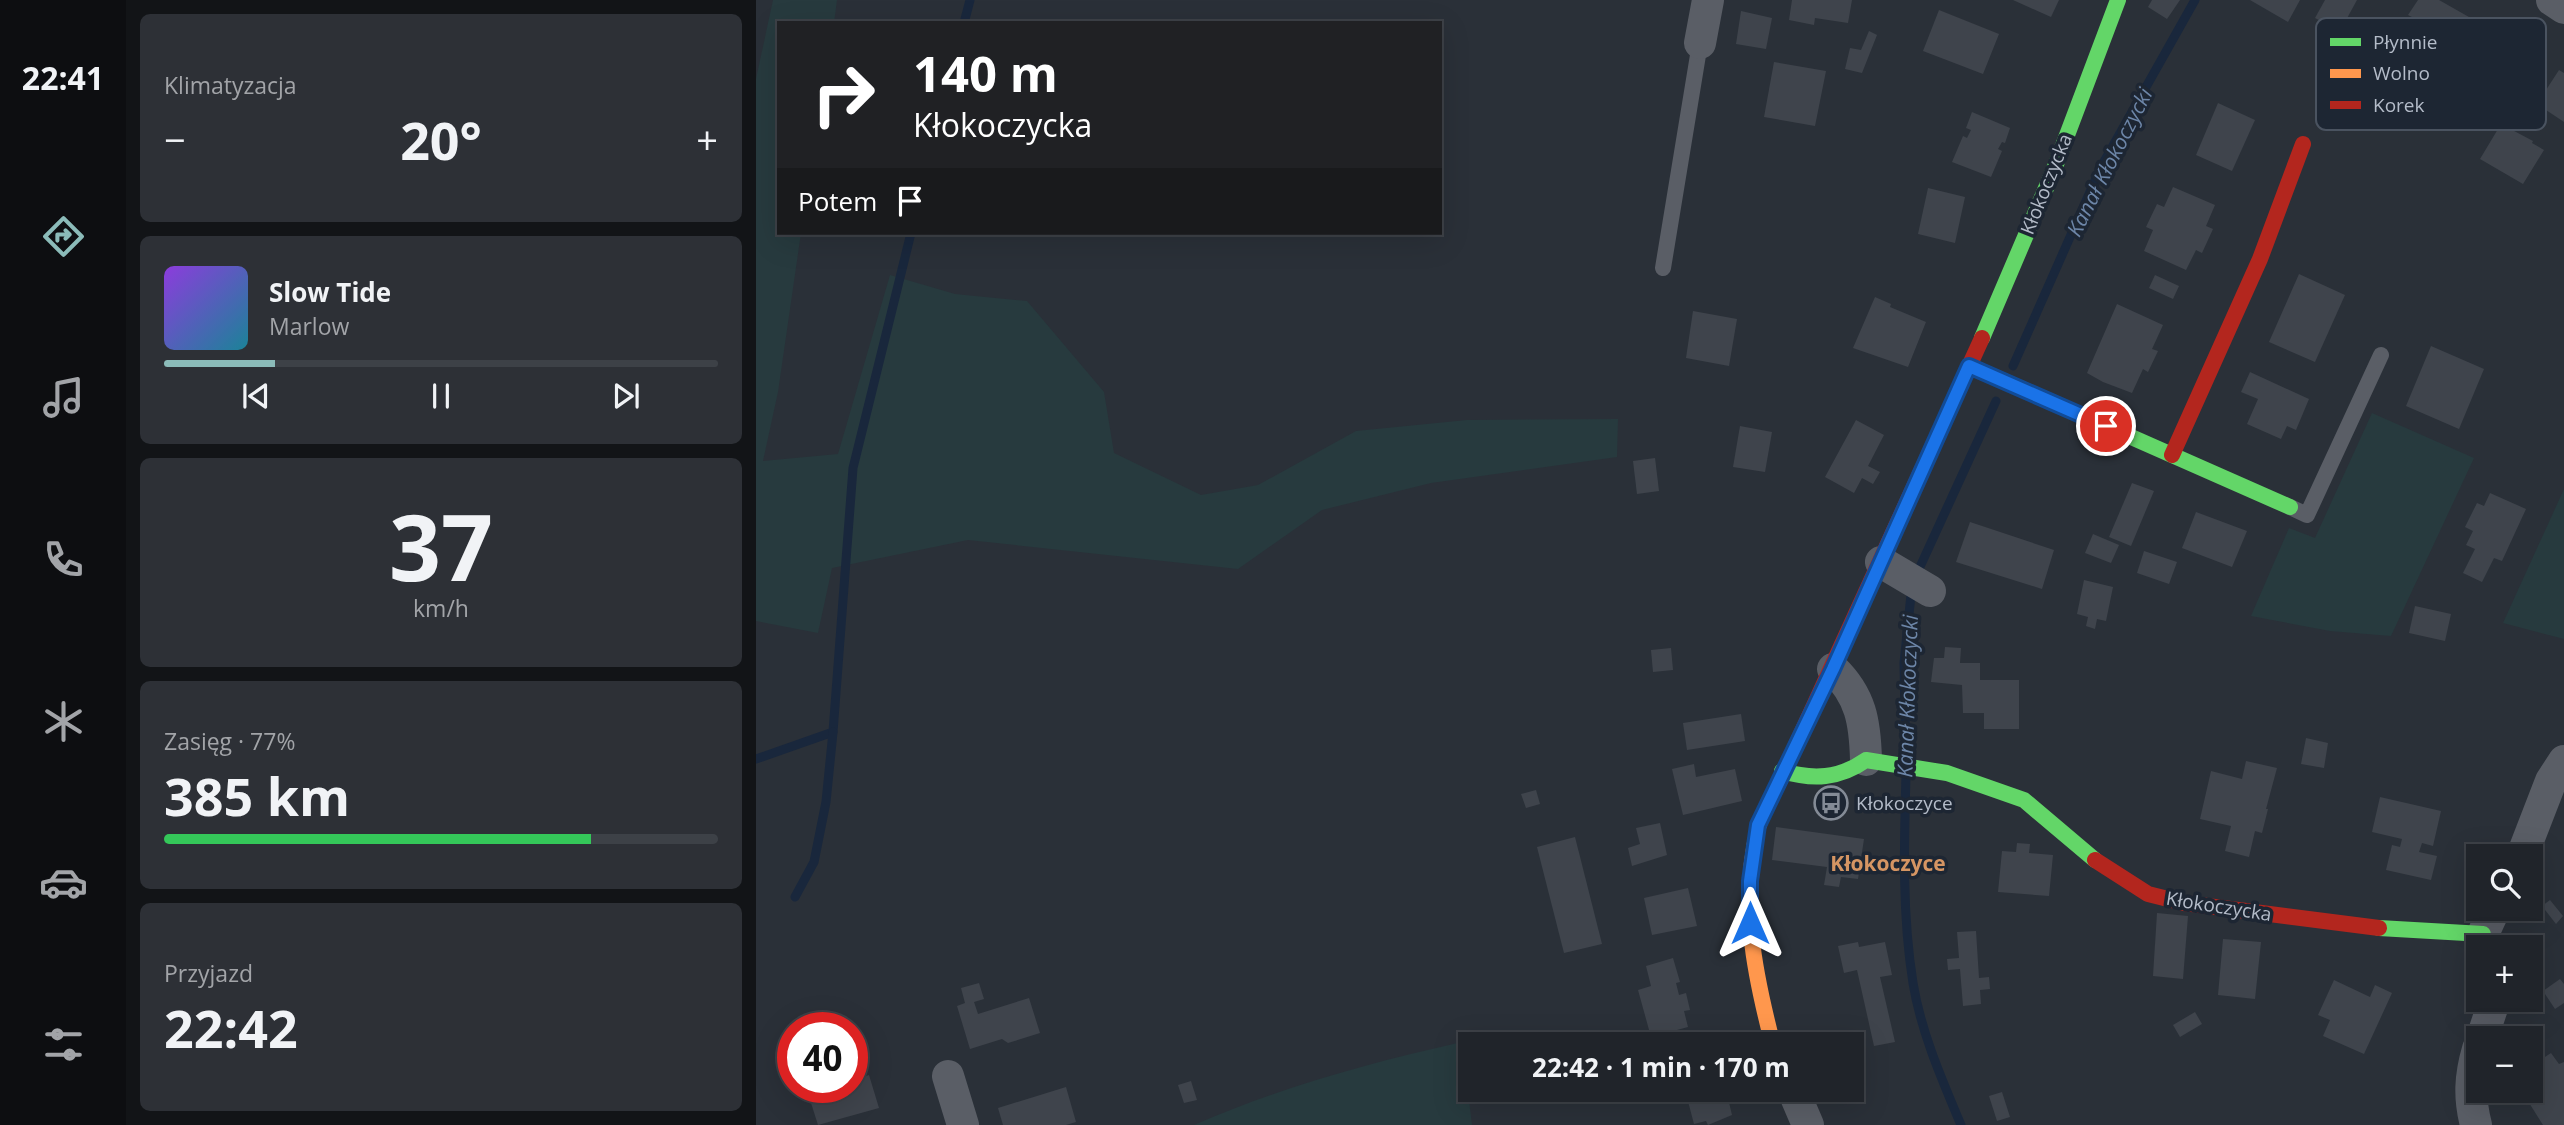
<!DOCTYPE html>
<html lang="pl">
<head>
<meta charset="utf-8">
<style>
	body { margin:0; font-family:"Open Sans",sans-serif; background:#2d3036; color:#f1f3f6; height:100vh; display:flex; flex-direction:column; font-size:26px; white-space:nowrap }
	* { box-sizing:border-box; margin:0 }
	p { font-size:23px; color:#a2a4a8 }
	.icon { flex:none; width:38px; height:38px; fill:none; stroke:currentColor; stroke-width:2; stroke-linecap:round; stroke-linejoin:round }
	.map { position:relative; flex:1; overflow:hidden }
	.sheet { display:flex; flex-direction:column; gap:14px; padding:14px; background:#121417; width:630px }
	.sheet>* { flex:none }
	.hud { position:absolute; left:21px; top:21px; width:665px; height:214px; border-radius:0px; box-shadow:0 7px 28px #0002,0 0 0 2px #3d4147; background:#202124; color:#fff; overflow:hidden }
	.buttons { position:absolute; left:1710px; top:844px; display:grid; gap:14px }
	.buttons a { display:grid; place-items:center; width:77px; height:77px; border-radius:0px; background:#20242a; box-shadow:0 7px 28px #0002,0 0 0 2px #3d4147; font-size:35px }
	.speed { position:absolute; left:21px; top:1012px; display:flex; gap:14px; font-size:35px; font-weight:700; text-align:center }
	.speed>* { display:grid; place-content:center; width:91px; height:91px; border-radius:50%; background:#20242a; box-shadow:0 7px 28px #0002,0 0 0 2px #3d4147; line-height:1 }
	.speed .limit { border:10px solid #d22; background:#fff; color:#111 }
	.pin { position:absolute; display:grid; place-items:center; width:60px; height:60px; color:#fff; margin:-30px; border:4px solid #fff; border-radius:50%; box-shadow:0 2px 7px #0007 }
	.me { position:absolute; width:77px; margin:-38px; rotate:0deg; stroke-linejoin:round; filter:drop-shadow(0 0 5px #0008) }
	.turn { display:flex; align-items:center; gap:24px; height:147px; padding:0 21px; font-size:32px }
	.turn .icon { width:91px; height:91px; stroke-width:2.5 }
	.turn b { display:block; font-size:49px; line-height:60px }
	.then { display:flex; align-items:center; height:66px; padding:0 21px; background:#0003; gap:14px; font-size:26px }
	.big { font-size:52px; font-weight:700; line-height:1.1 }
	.sheet .tile { flex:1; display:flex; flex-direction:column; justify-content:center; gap:10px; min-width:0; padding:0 24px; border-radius:10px; background:#2d3036 }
	.sheet .dial { align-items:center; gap:0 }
	.dial b { font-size:91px; line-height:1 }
	.song { display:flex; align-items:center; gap:21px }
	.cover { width:84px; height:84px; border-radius:10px; background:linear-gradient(135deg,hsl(270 70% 55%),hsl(190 70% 35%)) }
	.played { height:7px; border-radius:4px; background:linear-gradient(90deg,#8bbbb9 20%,#3d4147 20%) }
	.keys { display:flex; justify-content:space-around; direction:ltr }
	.heat { display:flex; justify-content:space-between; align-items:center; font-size:38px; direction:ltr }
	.charge { height:10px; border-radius:5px; background:linear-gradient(90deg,#34c759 77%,#3d4147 0) }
	.trip { position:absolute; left:702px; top:1032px; width:406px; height:70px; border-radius:0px; background:#20242a; box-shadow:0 7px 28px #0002,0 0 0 2px #3d4147; font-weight:700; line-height:70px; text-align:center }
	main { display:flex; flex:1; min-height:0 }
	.menu { display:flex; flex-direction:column; width:126px; justify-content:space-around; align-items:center; background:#0d0e11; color:#a2a4a8 }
	.menu .icon { width:49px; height:49px }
	.menu .current { color:#8bbbb9 }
	.menu b { font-size:32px; color:#f1f3f6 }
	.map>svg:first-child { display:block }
</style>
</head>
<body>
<main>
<nav class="menu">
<b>22:41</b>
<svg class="icon current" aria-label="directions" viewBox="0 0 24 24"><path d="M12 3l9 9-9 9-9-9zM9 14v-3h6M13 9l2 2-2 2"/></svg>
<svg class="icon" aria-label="music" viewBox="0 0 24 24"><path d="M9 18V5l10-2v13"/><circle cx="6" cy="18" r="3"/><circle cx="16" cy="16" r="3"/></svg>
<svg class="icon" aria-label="phone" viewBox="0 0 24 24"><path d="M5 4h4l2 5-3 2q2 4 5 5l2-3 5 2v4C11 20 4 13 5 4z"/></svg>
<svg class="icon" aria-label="climate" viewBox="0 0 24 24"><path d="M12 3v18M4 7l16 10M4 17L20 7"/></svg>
<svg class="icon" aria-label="car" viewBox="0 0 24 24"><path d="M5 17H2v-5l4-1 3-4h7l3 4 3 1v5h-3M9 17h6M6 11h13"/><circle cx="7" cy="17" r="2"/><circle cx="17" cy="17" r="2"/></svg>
<svg class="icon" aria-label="filters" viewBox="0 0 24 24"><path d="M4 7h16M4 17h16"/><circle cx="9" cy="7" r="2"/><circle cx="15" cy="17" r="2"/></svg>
</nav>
<section class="sheet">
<div class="tile"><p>Klimatyzacja</p>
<div class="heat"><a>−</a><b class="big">20°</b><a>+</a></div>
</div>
<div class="tile">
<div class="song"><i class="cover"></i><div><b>Slow Tide</b><p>Marlow</p></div></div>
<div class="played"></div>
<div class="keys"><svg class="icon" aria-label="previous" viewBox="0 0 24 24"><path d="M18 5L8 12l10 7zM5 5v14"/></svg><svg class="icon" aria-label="pause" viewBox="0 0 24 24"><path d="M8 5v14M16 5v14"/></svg><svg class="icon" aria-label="next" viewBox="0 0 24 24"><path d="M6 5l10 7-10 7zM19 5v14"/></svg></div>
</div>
<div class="tile dial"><b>37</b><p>km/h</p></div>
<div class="tile"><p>Zasięg · 77%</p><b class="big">385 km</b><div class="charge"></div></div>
<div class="tile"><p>Przyjazd</p><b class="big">22:42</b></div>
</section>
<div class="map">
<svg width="1808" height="1125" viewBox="0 0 1808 1125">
	<rect width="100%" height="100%" fill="#2a3038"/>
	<g fill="#273a3e">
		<polygon points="17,0 81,0 78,23 23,23 23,233 45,233 22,392 7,461 82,454 134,275 199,294 271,301 348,392 358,453 445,495 502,485 600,431 711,420 862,419 861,457 675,483 566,510 482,569 212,540 76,568 62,633 0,621 0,79"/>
		<polygon points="1616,413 1718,458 1635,636 1574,631 1495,616 1533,528 1559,538"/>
		<polygon points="1808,489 1808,639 1747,623"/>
		<path d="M706 1042 716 1125H438C525 1087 613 1063 706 1042Z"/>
	</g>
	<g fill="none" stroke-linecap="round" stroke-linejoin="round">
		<g stroke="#19273c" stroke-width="9">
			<polyline points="208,23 214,0"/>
			<polyline points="1257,366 1345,167 1439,0"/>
			<polyline points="1163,569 1240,401"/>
			<polyline points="1150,758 1148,663 1155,595"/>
			<polyline points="0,759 77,732 97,468 155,233"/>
			<path d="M1150 775C1148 845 1146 914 1157 983 1165 1032 1186 1080 1205 1125"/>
			<polyline points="39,897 58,862 70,802 77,732"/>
		</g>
	</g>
	<g fill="#3f444c">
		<polygon points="1036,0 1096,0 1092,23 1059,18 1058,25 1033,20"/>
		<polygon points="1257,0 1303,0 1295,17"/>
		<polygon points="1396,0 1424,0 1411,19 1392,7"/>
		<polygon points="1494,0 1544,0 1532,22"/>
		<polygon points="1569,0 1601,0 1584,31 1559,18"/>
		<polygon points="1662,0 1683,0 1720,21 1706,46 1691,38 1685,49 1659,34 1666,22 1652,15"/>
		<polygon points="1183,10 1243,34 1227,74 1167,51"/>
		<polygon points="985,11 1016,18 1010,49 980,44"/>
		<polygon points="1113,31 1121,35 1106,73 1089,69 1094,48 1105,50"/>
		<polygon points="1018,62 1070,71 1059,126 1008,117"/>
		<polygon points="1803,70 1808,73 1808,122 1781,104"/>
		<polygon points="1462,103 1499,120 1476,171 1440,155"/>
		<polygon points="1216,112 1254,128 1249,143 1246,142 1242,149 1246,151 1235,177 1196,162 1207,136 1211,138 1215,130 1210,128"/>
		<polygon points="1745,124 1777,141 1776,143 1788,150 1767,184 1724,159"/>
		<polygon points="1417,187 1459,205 1450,226 1457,229 1446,253 1440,250 1430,270 1388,251 1397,230 1390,227 1401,204 1408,207"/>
		<polygon points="1172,188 1209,197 1199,243 1162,234"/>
		<polygon points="1543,274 1589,295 1559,362 1513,342"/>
		<polygon points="1399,275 1423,286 1417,299 1393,288"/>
		<polygon points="1119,297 1135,304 1134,307 1170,322 1152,367 1097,348"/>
		<polygon points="1361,304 1407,325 1396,349 1402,351 1392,372 1387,369 1376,393 1347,382 1331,373"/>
		<polygon points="937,311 981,319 973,366 930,358"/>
		<polygon points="1675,346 1728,369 1703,429 1650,406"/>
		<polygon points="1494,372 1553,399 1540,430 1531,426 1525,439 1491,424 1502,399 1485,392"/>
		<polygon points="1100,420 1128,435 1112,466 1124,472 1117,484 1106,478 1098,493 1069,477"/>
		<polygon points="984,426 1016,432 1009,472 977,467"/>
		<polygon points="899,458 903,491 881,494 877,461"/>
		<polygon points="1376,483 1398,491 1375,546 1353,537"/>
		<polygon points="1734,493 1770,509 1746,561 1738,558 1726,582 1707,573 1719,549 1710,545 1717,531 1709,527 1721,503 1728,506"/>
		<polygon points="1440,512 1491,531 1476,567 1426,548"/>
		<polygon points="1214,522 1298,550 1286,589 1200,562"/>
		<polygon points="1337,534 1363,545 1355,563 1329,553"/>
		<polygon points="1388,551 1421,562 1413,584 1381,573"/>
		<polygon points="1328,580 1357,587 1350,621 1341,619 1339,629 1330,626 1332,617 1321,614"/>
		<polygon points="1659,606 1695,614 1689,641 1653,633"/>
		<polygon points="1189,647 1205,648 1204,663 1224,663 1224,680 1263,680 1263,729 1228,729 1228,713 1207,713 1206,685 1175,682 1178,658 1188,658"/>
		<polygon points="915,648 917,670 897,672 895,650"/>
		<polygon points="985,714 989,741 931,750 927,723"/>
		<polygon points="1550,738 1572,743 1568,768 1545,764"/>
		<polygon points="1490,761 1521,768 1510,809 1512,809 1506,833 1499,831 1493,857 1469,851 1475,826 1444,819 1455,771 1486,779"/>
		<polygon points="938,764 940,777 979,769 986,801 927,815 916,769"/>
		<polygon points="780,790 784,804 770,808 765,794"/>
		<polygon points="1624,797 1685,811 1677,846 1666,843 1663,852 1681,856 1675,880 1630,870 1636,845 1644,847 1646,839 1616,832"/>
		<polygon points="904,823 911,855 876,866 872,848 884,844 880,828"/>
		<polygon points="1020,827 1108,839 1102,879 1085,877 1083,887 1068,885 1071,867 1016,860"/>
		<polygon points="819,837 846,944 808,953 781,847"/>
		<polygon points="1261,843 1274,844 1273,853 1297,855 1293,896 1242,892 1246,851 1260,852"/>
		<polygon points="932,888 941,926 896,935 888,898"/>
		<polygon points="1794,900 1807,916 1800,924 1786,906"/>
		<polygon points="1401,913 1432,916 1427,979 1397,976"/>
		<polygon points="1220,931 1223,978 1233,977 1234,989 1224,990 1225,1004 1207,1006 1204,969 1192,970 1191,959 1203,958 1201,932"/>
		<polygon points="1467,939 1505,942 1499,999 1462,995"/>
		<polygon points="1102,942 1103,947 1129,942 1136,975 1124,977 1139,1042 1118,1046 1101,970 1088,973 1082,946"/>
		<polygon points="917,958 924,982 920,983 923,995 930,993 934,1010 928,1011 932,1027 895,1037 882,990 895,986 890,966"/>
		<polygon points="1804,979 1808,984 1808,1003 1799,1009 1787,991"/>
		<polygon points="1578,980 1614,997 1619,985 1636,993 1608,1054 1567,1036 1574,1020 1562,1015"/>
		<polygon points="223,983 228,999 218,1002 222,1014 273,998 284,1033 252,1043 246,1039 214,1049 201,1006 209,1003 205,988"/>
		<polygon points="1439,1012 1446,1024 1424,1037 1417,1025"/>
		<polygon points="1795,1053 1803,1064 1808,1062 1808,1125 1787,1125 1765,1090 1774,1090 1774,1067"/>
		<polygon points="113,1075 123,1108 62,1125 50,1087 71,1089 96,1087 96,1081"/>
		<polygon points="435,1081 441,1100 428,1103 422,1085"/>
		<polygon points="310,1087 320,1122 310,1125 247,1125 242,1108"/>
		<polygon points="929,1090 970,1090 976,1115 952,1125 950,1121 938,1124"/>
		<polygon points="1246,1092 1254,1117 1241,1121 1233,1096"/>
	</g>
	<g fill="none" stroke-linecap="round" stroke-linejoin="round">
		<g stroke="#5a5e66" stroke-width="16">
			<polyline points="907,268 944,43"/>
			<polyline points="1534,507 1551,515 1625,355"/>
		</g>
		<g stroke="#5a5e66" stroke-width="32">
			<polyline points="1796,0 1808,8"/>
			<polyline points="944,43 952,0"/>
			<polyline points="1125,562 1174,591"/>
			<path d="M1077 669C1105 696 1109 722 1110 760"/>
			<polyline points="1766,856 1795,781 1808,761"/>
			<polyline points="1732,947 1727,934 1739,908"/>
			<polyline points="1726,1038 1739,999"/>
			<polyline points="192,1076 207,1125"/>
			<polyline points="1037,1090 1052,1125"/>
			<path d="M1720 1125C1713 1098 1714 1076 1722 1049"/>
		</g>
		<g stroke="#63d668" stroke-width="16">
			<polyline points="1226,338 1299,167 1362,0"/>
			<polyline points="1214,366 1534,507"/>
			<path d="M1026 771C1057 780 1083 779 1110 760L1191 773 1268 800 1339 860"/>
			<polyline points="1623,928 1727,934"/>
		</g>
		<path stroke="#ff974d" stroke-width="16" d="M1017 1045C998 972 984 904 1002 828 1006 812 1017 795 1024 780"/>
		<g stroke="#b3261e" stroke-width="16">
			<polyline points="1416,455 1504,259 1547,144"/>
			<polyline points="1024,780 1226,338"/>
			<polyline points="1339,860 1392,894 1428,903 1623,928"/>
		</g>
	</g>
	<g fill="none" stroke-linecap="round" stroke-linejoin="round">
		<defs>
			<polyline id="route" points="994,923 994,881 1002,825 1077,669 1213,366 1350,426"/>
		</defs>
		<use href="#route" stroke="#114b97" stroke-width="18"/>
		<use href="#route" stroke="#1a73e8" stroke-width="12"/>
	</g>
	<defs>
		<symbol id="bus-ring" viewBox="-11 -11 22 22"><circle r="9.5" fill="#1d2633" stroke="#848b96" stroke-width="1.5"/><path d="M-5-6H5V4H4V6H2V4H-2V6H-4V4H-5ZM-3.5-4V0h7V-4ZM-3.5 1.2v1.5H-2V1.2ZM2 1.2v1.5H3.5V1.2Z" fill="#848b96"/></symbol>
	</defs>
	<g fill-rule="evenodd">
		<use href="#bus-ring" x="1056" y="784" width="38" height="38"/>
	</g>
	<g text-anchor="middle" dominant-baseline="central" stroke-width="7" stroke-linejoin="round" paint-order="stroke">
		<g font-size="19" fill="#b4bcc9" stroke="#1d2633">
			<text transform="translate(1290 184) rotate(-68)">Kłokoczycka</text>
			<text transform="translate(1463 906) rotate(9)">Kłokoczycka</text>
		</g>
		<g font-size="19" fill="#b4bcc9" stroke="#1d2633" text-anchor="start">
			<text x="1100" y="803">Kłokoczyce</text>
		</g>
		<g font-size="21" font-style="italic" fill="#6d86a8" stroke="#1d2633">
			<text transform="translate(1353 162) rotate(-63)">Kanał Kłokoczycki</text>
			<text transform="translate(1151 696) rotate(-88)">Kanał Kłokoczycki</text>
		</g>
		<g font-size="21" font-weight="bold" fill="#d59563" stroke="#1d2633">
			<text x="1132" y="863">Kłokoczyce</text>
		</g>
	</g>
	<rect x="1560" y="18" width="230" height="112" rx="10" fill="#1d2633" stroke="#4a5360" stroke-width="2"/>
	<rect x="1574" y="38" width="31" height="8" fill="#63d668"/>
	<rect x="1574" y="69" width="31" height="9" fill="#ff974d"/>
	<rect x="1574" y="101" width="31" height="8" fill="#b3261e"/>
	<g font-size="19" fill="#b4bcc9">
		<text x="1617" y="49">Płynnie</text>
		<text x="1617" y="80">Wolno</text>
		<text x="1617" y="112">Korek</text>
	</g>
</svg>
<div class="buttons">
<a><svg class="icon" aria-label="search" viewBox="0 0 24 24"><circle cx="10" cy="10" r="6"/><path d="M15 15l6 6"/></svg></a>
<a>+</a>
<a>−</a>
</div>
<div class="speed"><div class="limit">40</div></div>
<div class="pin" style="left:1350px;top:426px;background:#d93025"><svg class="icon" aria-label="arrive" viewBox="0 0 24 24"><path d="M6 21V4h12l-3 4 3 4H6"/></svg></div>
<svg class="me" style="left:994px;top:923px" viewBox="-20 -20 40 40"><path d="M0-17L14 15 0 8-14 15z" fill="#1a73e8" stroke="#fff" stroke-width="4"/></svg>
<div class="trip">22:42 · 1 min · 170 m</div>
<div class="hud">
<div class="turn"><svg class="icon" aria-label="right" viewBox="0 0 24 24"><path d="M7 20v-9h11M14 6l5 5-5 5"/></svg><div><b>140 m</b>Kłokoczycka</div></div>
<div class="then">Potem<svg class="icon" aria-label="arrive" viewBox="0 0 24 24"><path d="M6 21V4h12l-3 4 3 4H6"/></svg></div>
</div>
</div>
</main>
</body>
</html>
